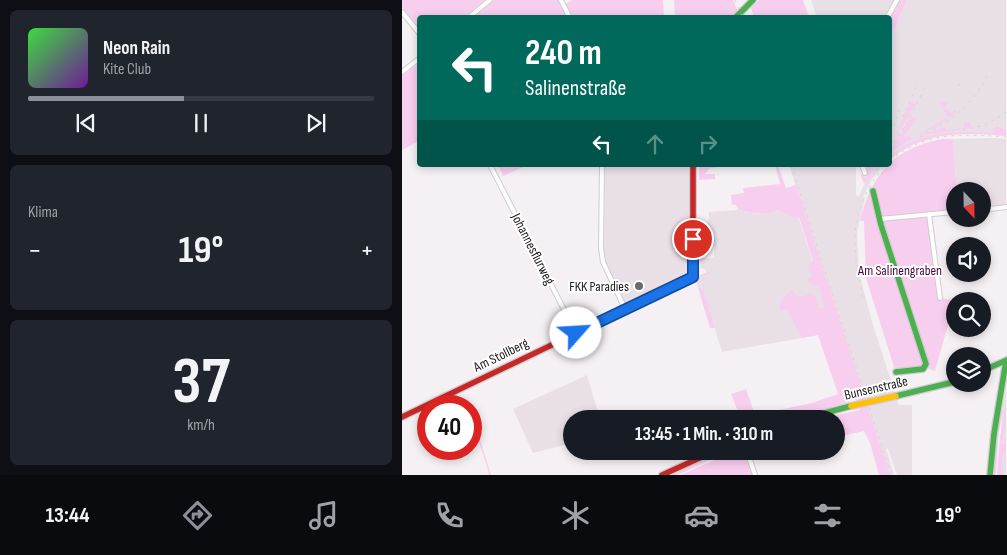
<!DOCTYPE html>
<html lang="de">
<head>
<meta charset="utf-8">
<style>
	body { margin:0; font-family:"Sofia Sans Condensed",sans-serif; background:#20242c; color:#f1f3f6; height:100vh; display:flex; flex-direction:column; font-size:19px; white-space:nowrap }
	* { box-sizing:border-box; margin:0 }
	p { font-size:16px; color:#9ea1a6 }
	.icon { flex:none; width:28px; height:28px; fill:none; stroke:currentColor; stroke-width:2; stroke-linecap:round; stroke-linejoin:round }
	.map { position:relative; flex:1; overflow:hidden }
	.drawer { display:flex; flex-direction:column; gap:10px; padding:10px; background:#0d0f14; width:402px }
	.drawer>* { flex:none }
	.hud { position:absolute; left:15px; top:15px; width:475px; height:152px; border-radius:5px; box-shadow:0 2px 8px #0003; background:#00695c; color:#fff; overflow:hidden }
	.needle { width:32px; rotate:158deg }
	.controls { position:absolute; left:544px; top:182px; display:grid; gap:10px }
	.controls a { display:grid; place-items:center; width:45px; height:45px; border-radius:50%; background:#171b24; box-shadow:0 2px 8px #0003; font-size:25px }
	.speed { position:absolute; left:15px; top:395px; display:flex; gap:10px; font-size:25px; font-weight:700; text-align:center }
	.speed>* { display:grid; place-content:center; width:65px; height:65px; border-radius:50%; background:#171b24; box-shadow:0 2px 8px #0003; line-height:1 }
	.speed .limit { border:8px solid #d22; background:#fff; color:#111 }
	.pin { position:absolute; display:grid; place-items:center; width:42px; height:42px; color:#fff; margin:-21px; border:2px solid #fff; border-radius:50%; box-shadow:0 1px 5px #0007 }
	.me { position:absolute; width:55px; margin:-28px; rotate:64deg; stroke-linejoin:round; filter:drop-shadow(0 0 4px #0008) }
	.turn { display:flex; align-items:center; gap:18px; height:105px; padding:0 25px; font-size:22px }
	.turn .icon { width:65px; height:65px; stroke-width:2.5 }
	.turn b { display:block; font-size:35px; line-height:42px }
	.lanes { display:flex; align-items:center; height:48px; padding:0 25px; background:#0003; justify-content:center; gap:25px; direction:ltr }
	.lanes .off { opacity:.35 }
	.big { font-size:38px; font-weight:700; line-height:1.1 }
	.drawer .widget { flex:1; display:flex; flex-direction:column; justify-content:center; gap:8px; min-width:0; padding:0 18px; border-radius:8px; background:#20242c }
	.drawer .dial { align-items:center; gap:0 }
	.dial b { font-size:65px; line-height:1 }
	.song { display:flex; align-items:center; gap:15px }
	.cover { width:60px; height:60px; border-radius:8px; background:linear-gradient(135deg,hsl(120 70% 55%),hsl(280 70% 35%)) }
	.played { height:5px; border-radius:2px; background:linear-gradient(90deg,#8c9099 45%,#363941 45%) }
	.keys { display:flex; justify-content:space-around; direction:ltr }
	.heat { display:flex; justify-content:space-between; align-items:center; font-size:28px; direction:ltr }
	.trip { position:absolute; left:161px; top:410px; width:282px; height:50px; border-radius:25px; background:#171b24; box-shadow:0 2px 8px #0003; font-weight:700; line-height:50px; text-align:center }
	.menu { display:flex; height:80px; justify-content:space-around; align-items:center; background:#090b0e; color:#9ea1a6 }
	.menu .icon { width:35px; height:35px }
	.menu .selected { color:#8c9099 }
	.menu b { font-size:22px; color:#f1f3f6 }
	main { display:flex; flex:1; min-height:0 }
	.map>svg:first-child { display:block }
</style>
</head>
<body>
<main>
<section class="drawer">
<div class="widget">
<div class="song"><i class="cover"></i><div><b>Neon Rain</b><p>Kite Club</p></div></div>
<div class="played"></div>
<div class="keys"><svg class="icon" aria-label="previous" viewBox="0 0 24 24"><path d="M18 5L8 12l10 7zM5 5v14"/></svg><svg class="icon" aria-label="pause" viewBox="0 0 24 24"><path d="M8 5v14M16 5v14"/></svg><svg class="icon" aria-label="next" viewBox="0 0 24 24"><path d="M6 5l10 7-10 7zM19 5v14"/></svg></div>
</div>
<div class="widget"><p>Klima</p>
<div class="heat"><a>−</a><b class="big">19°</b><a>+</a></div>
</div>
<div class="widget dial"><b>37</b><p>km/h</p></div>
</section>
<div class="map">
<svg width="605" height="475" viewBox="0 0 605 475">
	<rect width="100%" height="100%" fill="#f5f0f3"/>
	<g fill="#e9dfe6">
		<polygon points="409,0 492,0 482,17 413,18 414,15"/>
		<polygon points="505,0 604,0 604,136 570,133 535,135 507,146 488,159 488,40"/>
		<polygon points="592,138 604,139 604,206 580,208 580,191 555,191 551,139"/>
		<polygon points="203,165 289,165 288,274 286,277 224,306 203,266 202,258"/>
		<polygon points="387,165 454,165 454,195 457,196 469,170 466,165 481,165 470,179 461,197 463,198 455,232 457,273 471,325 497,405 510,405 510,475 495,475 486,448 484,449 492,475 488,475"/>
		<polygon points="337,210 355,214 376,210 391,218 396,216 427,312 416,335 320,352 301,289 296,287 295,279 305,274 303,269 298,268 298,258 312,258 312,246 298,246 301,228 306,224 307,212"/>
		<polygon points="185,375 198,419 170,419 170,443 131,453 111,409"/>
		<polygon points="604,389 604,475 596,475 601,406"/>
	</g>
	<g fill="#f8ceee">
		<polygon points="0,0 83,0 62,17 18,18 17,28 0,7"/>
		<polygon points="92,0 157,0 166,17 70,18"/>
		<polygon points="171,0 261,0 262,17 170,17 163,4"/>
		<polygon points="272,0 331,0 336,11 329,17 273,17"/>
		<polygon points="357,0 401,0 407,17 352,17 349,8"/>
		<polygon points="497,0 505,0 488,40 487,18"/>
		<polygon points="17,63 17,141 0,150 0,76"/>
		<path d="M539 101 546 103 542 107 549 114 553 110 555 111C535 130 508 137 488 154V150L509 117 514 120 502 136 504 138 507 135 510 139 546 117 538 104Z"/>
		<polygon points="509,102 514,104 489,144"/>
		<polygon points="567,122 570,127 576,126 568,128 526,134 542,127 544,130 562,128 562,123"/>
		<path d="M594 126 604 130V136C563 132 522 131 488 159 490 153 496 150 502 146 529 131 560 131 590 133Z"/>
		<path d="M540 139H551L555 191H552V210L525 213 537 298 553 300 533 371 522 367 493 370 464 278 462 221H458C469 175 492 148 540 139Z"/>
		<polygon points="96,165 126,165 101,176"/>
		<polygon points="297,165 330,165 308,168 303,174 313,174 313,179 297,180"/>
		<path d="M373 165H376L384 188 394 185 488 475H477L468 443 462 431 435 437V419H417L458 410 454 400H451L449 397 447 402 448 404 388 419H338L336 414 340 412 353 418 352 416 335 409 329 394 344 389 353 415 410 403 436 394 416 335 400 338 385 310 378 311C376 303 383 294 390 290L395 296H402L408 293 413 295 417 308H422L418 288 413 285 408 284 405 280 409 276 406 266 411 261 397 217 391 218 376 210C363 216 351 213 337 210L334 205H330L329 195 342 193 341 188 378 184Z"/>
		<polygon points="473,165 466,181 462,184 458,173 464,177 465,166"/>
		<polygon points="276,238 288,238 287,255 275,255"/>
		<polygon points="305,272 305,274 295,279 296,287 301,289 313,328 308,328 295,284 294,277"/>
		<polygon points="603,407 604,420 601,438 604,439 604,441 599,440 599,443 604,444 604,450 600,457 601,475 595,475 598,438"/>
		<polygon points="599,410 601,410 596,438 594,475 591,475"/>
		<polygon points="69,412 89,475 85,474 87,473 69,417"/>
		<polygon points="320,451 324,451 319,455 276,475 267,475"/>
		<polygon points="327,451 343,451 351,475 279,475 319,457"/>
	</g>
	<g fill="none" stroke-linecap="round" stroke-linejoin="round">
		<defs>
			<g id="street">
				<polyline points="159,0 168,18"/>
				<polyline points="0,12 18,34"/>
				<polyline points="66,18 88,0"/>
				<polyline points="485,18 495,0"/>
				<polyline points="0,72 18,58"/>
				<polyline points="88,165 174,333"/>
				<polyline points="200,165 199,248 201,262 223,309"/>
				<polyline points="460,165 463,173"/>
				<polyline points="580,210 605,207"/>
				<polyline points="527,214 538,298"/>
				<polyline points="478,219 552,212"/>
				<polyline points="345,451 353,475"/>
			</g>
			<g id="fast">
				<polyline points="333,18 351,0"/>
				<polyline points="471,191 479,225 524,364 521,369 494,372"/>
				<polyline points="580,371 605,360"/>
				<polyline points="494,396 552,382"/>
				<polyline points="400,419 449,406"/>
				<polyline points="588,475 592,434 604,361"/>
			</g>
			<g id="jam">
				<polyline points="0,417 291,277 291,165"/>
				<polyline points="260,475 313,451"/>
			</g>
		</defs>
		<use href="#street" stroke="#d0cdcf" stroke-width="6"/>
		<use href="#fast" stroke="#d0cdcf" stroke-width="8"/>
		<use href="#jam" stroke="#d0cdcf" stroke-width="8"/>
		<use href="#street" stroke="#fefdfd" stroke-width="4"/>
		<use href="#fast" stroke="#4caf50" stroke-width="5.5"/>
		<use href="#jam" stroke="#c62828" stroke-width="5.5"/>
		<g stroke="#d6d5d5" stroke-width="1" stroke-dasharray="2.5 5" stroke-linecap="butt">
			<polyline points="333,0 341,18"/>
			<polyline points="556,86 559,81"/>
			<polyline points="501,117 516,83"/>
			<polyline points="561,130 583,125 605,112"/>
			<polyline points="488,133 499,106"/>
			<path d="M518 137C550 121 572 104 587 72"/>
			<polyline points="488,149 509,116 525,83"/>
			<path d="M488 161C522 131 561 134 605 137"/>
			<polyline points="389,165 489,475"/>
			<path d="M461 297C449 244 446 210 483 165"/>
		</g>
		<defs>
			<polyline id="slow-bridge" points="449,406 494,396"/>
		</defs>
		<use href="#slow-bridge" stroke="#d0cdcf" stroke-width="8" stroke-linecap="butt"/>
		<use href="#slow-bridge" stroke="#ffc107" stroke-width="5.5"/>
	</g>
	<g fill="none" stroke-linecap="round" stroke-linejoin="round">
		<defs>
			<polyline id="route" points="174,333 291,277 291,239"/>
		</defs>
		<use href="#route" stroke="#114b97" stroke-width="12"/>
		<use href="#route" stroke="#1a73e8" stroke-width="9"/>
	</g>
	<circle fill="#6c696b" stroke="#fff" stroke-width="2" cx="237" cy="286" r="5"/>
	<g text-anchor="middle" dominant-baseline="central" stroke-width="4" stroke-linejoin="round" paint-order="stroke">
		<g font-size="14" fill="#222022" stroke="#fff">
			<text transform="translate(131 249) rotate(63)">Johannesflurweg</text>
			<text transform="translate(99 355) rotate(-26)">Am Stollberg</text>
			<text transform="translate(474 388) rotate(-13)">Bunsenstraße</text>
		</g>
		<g font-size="14" fill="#48083f" stroke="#fff">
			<text x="498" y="270">Am Salinengraben</text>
		</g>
		<g font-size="14" fill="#222022" stroke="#fff" text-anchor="end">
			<text x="227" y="286">FKK Paradies</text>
		</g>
	</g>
</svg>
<div class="controls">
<a><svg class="needle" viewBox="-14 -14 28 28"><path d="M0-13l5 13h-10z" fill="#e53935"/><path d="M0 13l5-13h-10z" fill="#9ea1a6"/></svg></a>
<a><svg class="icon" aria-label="sound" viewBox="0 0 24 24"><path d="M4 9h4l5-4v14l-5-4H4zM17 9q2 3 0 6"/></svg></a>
<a><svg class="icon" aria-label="search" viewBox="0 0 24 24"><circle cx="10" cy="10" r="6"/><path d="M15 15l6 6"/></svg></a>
<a><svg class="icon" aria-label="layers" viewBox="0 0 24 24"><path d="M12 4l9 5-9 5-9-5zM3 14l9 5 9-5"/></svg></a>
</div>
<div class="speed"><div class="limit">40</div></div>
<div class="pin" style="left:291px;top:239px;background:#d93025"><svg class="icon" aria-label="arrive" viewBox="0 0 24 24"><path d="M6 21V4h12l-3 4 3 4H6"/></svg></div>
<svg class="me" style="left:174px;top:333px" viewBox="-20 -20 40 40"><circle r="19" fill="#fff"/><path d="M0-13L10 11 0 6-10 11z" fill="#1a73e8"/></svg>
<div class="trip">13:45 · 1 Min. · 310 m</div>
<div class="hud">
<div class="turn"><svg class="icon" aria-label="left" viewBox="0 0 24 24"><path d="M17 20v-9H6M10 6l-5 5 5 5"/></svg><div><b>240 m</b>Salinenstraße</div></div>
<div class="lanes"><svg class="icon" aria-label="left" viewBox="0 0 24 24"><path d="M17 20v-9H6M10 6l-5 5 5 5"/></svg><svg class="icon off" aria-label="ahead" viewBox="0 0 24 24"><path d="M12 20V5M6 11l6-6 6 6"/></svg><svg class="icon off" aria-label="right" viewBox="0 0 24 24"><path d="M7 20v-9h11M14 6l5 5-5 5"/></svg></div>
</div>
</div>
</main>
<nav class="menu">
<b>13:44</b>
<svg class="icon selected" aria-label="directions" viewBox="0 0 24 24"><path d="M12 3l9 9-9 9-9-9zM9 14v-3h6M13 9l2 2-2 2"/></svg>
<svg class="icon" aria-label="music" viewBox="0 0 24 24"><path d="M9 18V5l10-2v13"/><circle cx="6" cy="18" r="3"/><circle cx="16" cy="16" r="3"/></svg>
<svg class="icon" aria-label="phone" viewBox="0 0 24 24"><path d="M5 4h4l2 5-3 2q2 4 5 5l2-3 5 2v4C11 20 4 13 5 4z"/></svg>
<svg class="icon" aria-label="climate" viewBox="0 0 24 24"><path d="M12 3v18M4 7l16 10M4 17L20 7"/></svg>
<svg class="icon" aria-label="car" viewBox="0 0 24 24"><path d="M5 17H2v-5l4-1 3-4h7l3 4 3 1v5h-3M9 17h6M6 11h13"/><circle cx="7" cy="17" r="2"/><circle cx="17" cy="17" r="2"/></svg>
<svg class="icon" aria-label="filters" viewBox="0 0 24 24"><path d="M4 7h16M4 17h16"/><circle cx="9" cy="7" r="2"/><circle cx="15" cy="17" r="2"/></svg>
<b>19°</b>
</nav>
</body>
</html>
